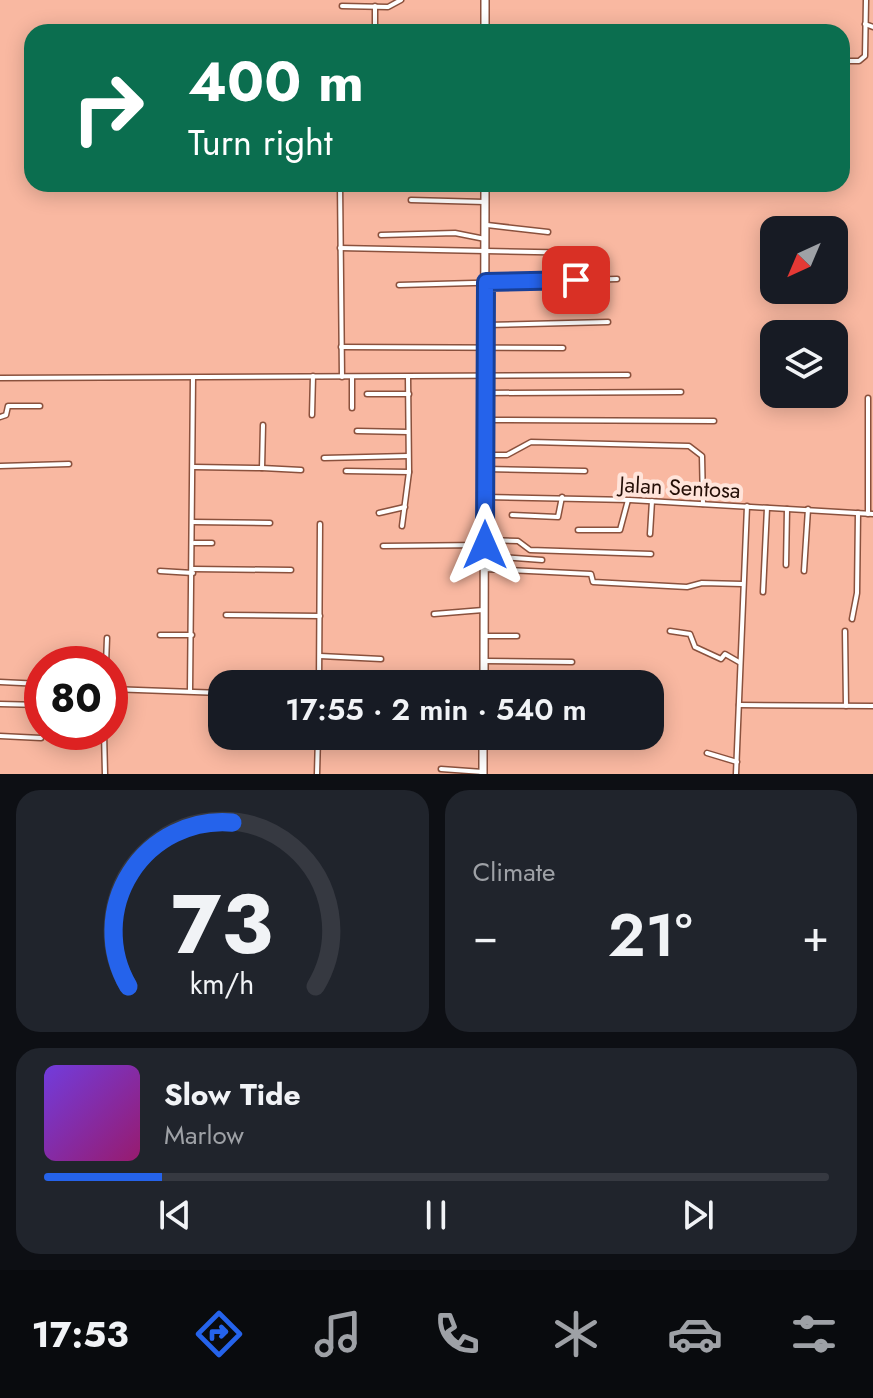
<!DOCTYPE html>
<html lang="en">
<head>
<meta charset="utf-8">
<style>
	body { margin:0; font-family:Jost,sans-serif; background:#20242c; color:#f1f3f6; height:100vh; display:flex; flex-direction:column; font-size:30px; white-space:nowrap }
	* { box-sizing:border-box; margin:0 }
	p { font-size:26px; color:#9ea1a6 }
	.icon { flex:none; width:44px; height:44px; fill:none; stroke:currentColor; stroke-width:2; stroke-linecap:round; stroke-linejoin:round }
	.map { position:relative; height:774px; overflow:hidden }
	.drawer { display:flex; flex-direction:column; gap:16px; padding:16px; background:#0d0f14; flex:1 }
	.drawer>* { flex:none }
	.hud { position:absolute; left:24px; top:24px; width:826px; height:168px; border-radius:24px; box-shadow:0 4px 20px #0003; background:#0b6e4f; color:#fff; overflow:hidden }
	.needle { width:52px; rotate:224deg }
	.tools { position:absolute; left:760px; top:216px; display:grid; gap:16px }
	.tools a { display:grid; place-items:center; width:88px; height:88px; border-radius:16px; background:#171b24; box-shadow:0 4px 20px #0003; font-size:40px }
	.speed { position:absolute; left:24px; top:646px; display:flex; gap:16px; font-size:40px; font-weight:700; text-align:center }
	.speed>* { display:grid; place-content:center; width:104px; height:104px; border-radius:50%; background:#171b24; box-shadow:0 4px 20px #0003; line-height:1 }
	.speed .limit { border:12px solid #d22; background:#fff; color:#111 }
	.pin { position:absolute; display:grid; place-items:center; width:68px; height:68px; color:#fff; margin:-34px; border-radius:16px; box-shadow:0 4px 12px #0006 }
	.me { position:absolute; width:88px; margin:-44px; rotate:0deg; stroke-linejoin:round; filter:drop-shadow(0 0 6px #0008) }
	.turn { display:flex; align-items:center; gap:28px; height:168px; padding:0 32px; font-size:36px }
	.turn .icon { width:104px; height:104px; stroke-width:2.5 }
	.turn b { display:block; font-size:56px; line-height:68px }
	.big { font-size:60px; font-weight:600; line-height:1.1 }
	.drawer .card { flex:1; display:flex; flex-direction:column; justify-content:center; gap:12px; min-width:0; padding:0 28px; border-radius:24px; background:#20242c }
	.drawer .dial { align-items:center; gap:0 }
	.dial svg { height:208px; overflow:visible; fill:none; stroke:#363941; stroke-width:7; stroke-linecap:round; text-anchor:middle }
	.dial text { fill:#f1f3f6; stroke:none }
	.song { display:flex; align-items:center; gap:24px }
	.cover { width:96px; height:96px; border-radius:12px; background:linear-gradient(135deg,hsl(260 70% 55%),hsl(320 70% 35%)) }
	.played { height:8px; border-radius:4px; background:linear-gradient(90deg,#2563eb 15%,#363941 15%) }
	.keys { display:flex; justify-content:space-around; direction:ltr }
	.heat { display:flex; justify-content:space-between; align-items:center; font-size:44px; direction:ltr }
	.drawer .tiles { flex:1; display:grid; gap:16px; grid-template-columns:1fr 1fr }
	.card:last-child { grid-column:span 2 }
	.trip { position:absolute; left:208px; top:670px; width:456px; height:80px; border-radius:24px; background:#171b24; box-shadow:0 4px 20px #0003; font-weight:600; line-height:80px; text-align:center }
	.tabs { display:flex; height:128px; justify-content:space-around; align-items:center; background:#090b0e; color:#9ea1a6 }
	.tabs .icon { width:56px; height:56px }
	.tabs .selected { color:#2563eb }
	.tabs b { font-size:36px; color:#f1f3f6 }
	.map>svg:first-child { display:block }
</style>
</head>
<body>
<div class="map">
<svg width="873" height="774" viewBox="0 0 873 774">
	<rect width="100%" height="100%" fill="#f9b8a1"/>
	<g fill="none" stroke-linecap="round" stroke-linejoin="round">
		<defs>
			<g id="street">
				<polyline points="342,6 388,7 401,0"/>
				<polyline points="375,6 375,32"/>
				<polyline points="865,24 873,27"/>
				<polyline points="485,29 528,32"/>
				<polyline points="842,61 859,61 865,56 866,0"/>
				<polyline points="340,184 342,377"/>
				<polyline points="411,200 485,202"/>
				<polyline points="487,225 548,232"/>
				<polyline points="381,235 455,233 485,239"/>
				<polyline points="340,248 588,253"/>
				<polyline points="399,285 617,279"/>
				<polyline points="486,325 608,322"/>
				<polyline points="341,347 563,348"/>
				<polyline points="0,378 628,375"/>
				<polyline points="485,393 681,392"/>
				<polyline points="367,394 409,394"/>
				<polyline points="352,408 352,378"/>
				<polyline points="312,415 313,376"/>
				<polyline points="0,417 6,415 8,406 40,406"/>
				<polyline points="486,420 714,421"/>
				<polyline points="357,431 408,432"/>
				<polyline points="485,455 507,455 531,442 689,446 702,456 703,504"/>
				<polyline points="324,458 408,456"/>
				<polyline points="0,466 69,464"/>
				<polyline points="194,467 262,468 263,425"/>
				<polyline points="262,468 301,470"/>
				<polyline points="485,469 585,471"/>
				<polyline points="346,471 409,472"/>
				<polyline points="485,497 630,500 873,514"/>
				<polyline points="379,513 405,507"/>
				<polyline points="868,514 868,398"/>
				<polyline points="512,515 558,517 562,497"/>
				<polyline points="193,522 270,523"/>
				<polyline points="402,526 409,472 408,377"/>
				<polyline points="578,530 620,530 628,500"/>
				<polyline points="650,534 652,501"/>
				<polyline points="485,540 518,541 530,550 651,554"/>
				<polyline points="194,543 212,543"/>
				<polyline points="383,546 485,545"/>
				<polyline points="485,556 542,560"/>
				<polyline points="786,565 787,509"/>
				<polyline points="193,569 291,570"/>
				<polyline points="485,569 591,574 593,582 687,587 702,583 742,584"/>
				<polyline points="160,571 193,573"/>
				<polyline points="804,571 808,509"/>
				<polyline points="763,592 767,508"/>
				<polyline points="434,614 483,610"/>
				<polyline points="226,615 320,616"/>
				<polyline points="852,619 857,593 858,513"/>
				<polyline points="670,631 690,634 695,647 721,659 725,654 739,662"/>
				<polyline points="845,631 846,706"/>
				<polyline points="160,635 192,635"/>
				<polyline points="485,636 517,636"/>
				<polyline points="320,656 381,659"/>
				<polyline points="485,661 572,662"/>
				<polyline points="106,664 107,638"/>
				<polyline points="0,682 42,684"/>
				<polyline points="319,684 320,524"/>
				<polyline points="110,689 222,693"/>
				<polyline points="190,691 193,378"/>
				<polyline points="0,704 42,705"/>
				<polyline points="739,705 873,706"/>
				<polyline points="104,732 105,774"/>
				<polyline points="0,736 41,738"/>
				<polyline points="243,737 317,739"/>
				<polyline points="707,753 737,762"/>
				<polyline points="441,769 483,772"/>
				<polyline points="317,774 318,736"/>
				<polyline points="736,774 747,506"/>
			</g>
			<g id="highway">
				<polyline points="485,0 485,32"/>
				<polyline points="484,684 485,184"/>
				<polyline points="483,774 483,736"/>
			</g>
		</defs>
		<use href="#street" stroke="#8a513d" stroke-width="7"/>
		<use href="#highway" stroke="#8a513d" stroke-width="10"/>
		<use href="#street" stroke="#fff" stroke-width="4"/>
		<use href="#highway" stroke="#fff" stroke-width="7"/>
	</g>
	<g fill="none" stroke-linecap="round" stroke-linejoin="round">
		<defs>
			<polyline id="route" points="485,545 486,282 576,280"/>
		</defs>
		<use href="#route" stroke="#184099" stroke-width="20"/>
		<use href="#route" stroke="#2563eb" stroke-width="14"/>
	</g>
	<g text-anchor="middle" dominant-baseline="central" stroke-width="8" stroke-linejoin="round" paint-order="stroke">
		<g font-size="22" fill="#240e06" stroke="#ffe4da">
			<text transform="translate(680 487) rotate(3)">Jalan Sentosa</text>
		</g>
	</g>
</svg>
<div class="tools">
<a><svg class="needle" viewBox="-14 -14 28 28"><path d="M0-13l5 13h-10z" fill="#e53935"/><path d="M0 13l5-13h-10z" fill="#9ea1a6"/></svg></a>
<a><svg class="icon" aria-label="layers" viewBox="0 0 24 24"><path d="M12 4l9 5-9 5-9-5zM3 14l9 5 9-5"/></svg></a>
</div>
<div class="speed"><div class="limit">80</div></div>
<div class="pin" style="left:576px;top:280px;background:#d93025"><svg class="icon" aria-label="arrive" viewBox="0 0 24 24"><path d="M6 21V4h12l-3 4 3 4H6"/></svg></div>
<svg class="me" style="left:485px;top:545px" viewBox="-20 -20 40 40"><path d="M0-17L14 15 0 8-14 15z" fill="#2563eb" stroke="#fff" stroke-width="4"/></svg>
<div class="trip">17:55 · 2 min · 540 m</div>
<div class="hud">
<div class="turn"><svg class="icon" aria-label="right" viewBox="0 0 24 24"><path d="M7 20v-9h11M14 6l5 5-5 5"/></svg><div><b>400 m</b>Turn right</div></div>
</div>
</div>
<section class="drawer">
<div class="tiles">
<div class="card dial"><svg viewBox="0 0 100 80">
<path d="M14 69A42 42 0 1 1 86 69"/>
<path d="M14 69A42 42 0 0 1 54 6" stroke="#2563eb"/>
<text x="50" y="56" font-size="32" font-weight="700">73</text>
<text x="50" y="72" font-size="11">km/h</text>
</svg></div>
<div class="card"><p>Climate</p>
<div class="heat"><a>−</a><b class="big">21°</b><a>+</a></div>
</div>
<div class="card">
<div class="song"><i class="cover"></i><div><b>Slow Tide</b><p>Marlow</p></div></div>
<div class="played"></div>
<div class="keys"><svg class="icon" aria-label="previous" viewBox="0 0 24 24"><path d="M18 5L8 12l10 7zM5 5v14"/></svg><svg class="icon" aria-label="pause" viewBox="0 0 24 24"><path d="M8 5v14M16 5v14"/></svg><svg class="icon" aria-label="next" viewBox="0 0 24 24"><path d="M6 5l10 7-10 7zM19 5v14"/></svg></div>
</div>
</div>
</section>
<nav class="tabs">
<b>17:53</b>
<svg class="icon selected" aria-label="directions" viewBox="0 0 24 24"><path d="M12 3l9 9-9 9-9-9zM9 14v-3h6M13 9l2 2-2 2"/></svg>
<svg class="icon" aria-label="music" viewBox="0 0 24 24"><path d="M9 18V5l10-2v13"/><circle cx="6" cy="18" r="3"/><circle cx="16" cy="16" r="3"/></svg>
<svg class="icon" aria-label="phone" viewBox="0 0 24 24"><path d="M5 4h4l2 5-3 2q2 4 5 5l2-3 5 2v4C11 20 4 13 5 4z"/></svg>
<svg class="icon" aria-label="climate" viewBox="0 0 24 24"><path d="M12 3v18M4 7l16 10M4 17L20 7"/></svg>
<svg class="icon" aria-label="car" viewBox="0 0 24 24"><path d="M5 17H2v-5l4-1 3-4h7l3 4 3 1v5h-3M9 17h6M6 11h13"/><circle cx="7" cy="17" r="2"/><circle cx="17" cy="17" r="2"/></svg>
<svg class="icon" aria-label="filters" viewBox="0 0 24 24"><path d="M4 7h16M4 17h16"/><circle cx="9" cy="7" r="2"/><circle cx="15" cy="17" r="2"/></svg>
</nav>
</body>
</html>
